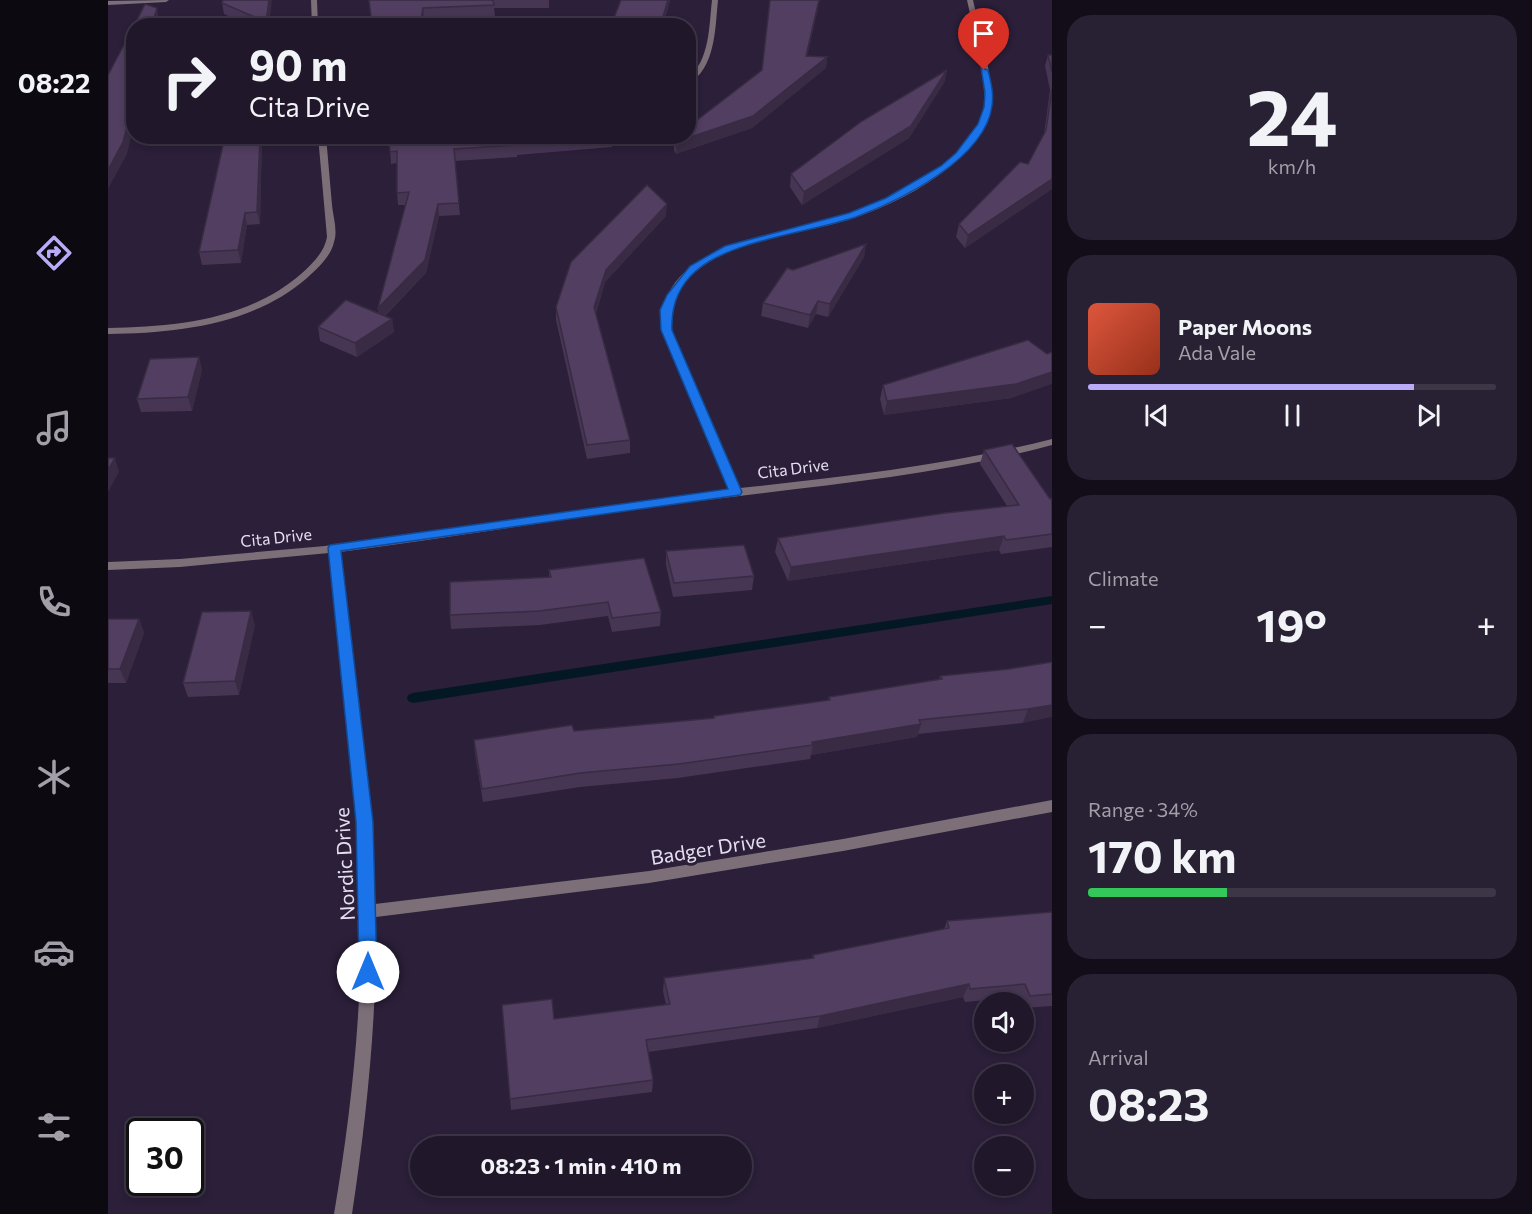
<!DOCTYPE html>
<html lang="en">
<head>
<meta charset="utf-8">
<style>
	body { margin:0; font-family:Commissioner,sans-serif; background:#282033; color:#f1f3f6; height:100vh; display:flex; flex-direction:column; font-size:22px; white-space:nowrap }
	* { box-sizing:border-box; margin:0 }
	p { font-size:20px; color:#a29fa9 }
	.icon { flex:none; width:33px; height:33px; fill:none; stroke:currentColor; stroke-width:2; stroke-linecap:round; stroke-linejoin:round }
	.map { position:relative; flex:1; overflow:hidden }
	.side { display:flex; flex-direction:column; gap:15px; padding:15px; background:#120d18; width:480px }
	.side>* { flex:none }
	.guide { position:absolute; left:18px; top:18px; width:570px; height:126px; border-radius:24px; box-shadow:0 3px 9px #0003,0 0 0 2px #3d3647; background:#20172b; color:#f1f3f6; overflow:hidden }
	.controls { position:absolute; left:866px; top:992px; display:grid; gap:12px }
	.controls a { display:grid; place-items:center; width:60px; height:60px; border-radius:50%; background:#20172b; box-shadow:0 3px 9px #0003,0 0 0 2px #3d3647; font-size:30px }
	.speed { position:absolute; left:18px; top:1118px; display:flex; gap:12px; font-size:30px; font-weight:700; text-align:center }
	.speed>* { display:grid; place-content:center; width:78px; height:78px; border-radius:50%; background:#20172b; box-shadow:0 3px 9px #0003,0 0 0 2px #3d3647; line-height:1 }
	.speed .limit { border:3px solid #111; border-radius:9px; background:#fff; color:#111 }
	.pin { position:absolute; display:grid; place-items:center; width:51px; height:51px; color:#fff; margin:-62px -26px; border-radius:50% 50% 50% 0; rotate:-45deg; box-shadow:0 0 6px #0007 }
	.pin .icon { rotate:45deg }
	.me { position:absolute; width:66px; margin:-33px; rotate:0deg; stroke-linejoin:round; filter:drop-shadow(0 0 4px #0008) }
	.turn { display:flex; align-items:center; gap:21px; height:126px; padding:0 24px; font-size:27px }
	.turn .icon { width:78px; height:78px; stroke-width:2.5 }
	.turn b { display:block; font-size:42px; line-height:51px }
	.big { font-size:45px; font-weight:700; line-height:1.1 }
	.side .tile { flex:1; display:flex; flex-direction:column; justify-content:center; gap:9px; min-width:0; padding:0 21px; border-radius:24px; background:#282033 }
	.side .dial { align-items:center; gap:0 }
	.dial b { font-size:78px; line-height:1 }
	.song { display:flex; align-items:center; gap:18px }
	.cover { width:72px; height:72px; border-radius:9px; background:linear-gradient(135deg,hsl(10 70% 55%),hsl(10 70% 35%)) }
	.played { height:6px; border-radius:3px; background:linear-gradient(90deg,#b9abf7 80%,#3d3647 80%) }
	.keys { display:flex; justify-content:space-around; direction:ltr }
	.heat { display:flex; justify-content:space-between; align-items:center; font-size:33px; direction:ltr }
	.charge { height:9px; border-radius:4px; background:linear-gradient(90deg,#34c759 34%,#3d3647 0) }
	.trip { position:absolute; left:302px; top:1136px; width:342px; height:60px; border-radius:30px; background:#20172b; box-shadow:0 3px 9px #0003,0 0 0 2px #3d3647; font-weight:700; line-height:60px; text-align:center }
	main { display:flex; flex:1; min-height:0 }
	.tabs { display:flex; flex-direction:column; width:108px; justify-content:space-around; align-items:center; background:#0d0911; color:#a29fa9 }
	.tabs .icon { width:42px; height:42px }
	.tabs .on { color:#b9abf7 }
	.tabs b { font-size:27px; color:#f1f3f6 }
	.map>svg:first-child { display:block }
</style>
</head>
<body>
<main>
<nav class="tabs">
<b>08:22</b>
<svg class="icon on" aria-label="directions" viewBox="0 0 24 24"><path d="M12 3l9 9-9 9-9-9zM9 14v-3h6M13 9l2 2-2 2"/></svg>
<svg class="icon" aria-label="music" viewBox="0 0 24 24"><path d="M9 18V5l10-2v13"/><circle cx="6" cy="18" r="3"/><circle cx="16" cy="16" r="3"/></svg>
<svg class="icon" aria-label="phone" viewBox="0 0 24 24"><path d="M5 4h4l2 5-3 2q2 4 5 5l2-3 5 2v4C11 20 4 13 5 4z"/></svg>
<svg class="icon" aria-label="climate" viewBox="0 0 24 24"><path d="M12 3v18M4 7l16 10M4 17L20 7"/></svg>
<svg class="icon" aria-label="car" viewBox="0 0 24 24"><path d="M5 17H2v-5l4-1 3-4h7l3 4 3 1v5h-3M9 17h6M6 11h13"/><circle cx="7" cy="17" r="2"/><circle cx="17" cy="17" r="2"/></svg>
<svg class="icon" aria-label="filters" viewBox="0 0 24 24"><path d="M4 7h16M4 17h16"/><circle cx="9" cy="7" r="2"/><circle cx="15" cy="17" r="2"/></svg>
</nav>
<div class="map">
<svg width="944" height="1214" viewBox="0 0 944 1214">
	<rect width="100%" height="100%" fill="#2b1f39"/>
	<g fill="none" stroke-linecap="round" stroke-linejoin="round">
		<polygon fill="#031823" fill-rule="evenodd" points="944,596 944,604 305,703 300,701 299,698 300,695 305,693"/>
		<g fill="#7d6f78" fill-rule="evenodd">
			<polygon points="61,0 58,2 0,5 0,1"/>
			<polygon points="203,0 209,0 210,26 204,26"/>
			<path d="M604 0H610C607 28 608 68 580 84V78C602 60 601 26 604 0Z"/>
			<path d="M859 0H865C871 29 888 84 882 111 877 133 859 153 843 166 813 190 779 207 743 219 682 239 559 242 563 330L632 488C737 477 841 465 944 439V445C825 477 704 486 582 502 465 517 349 537 232 552L258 774 267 904 541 871 735 839 944 800V812L735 851 541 883 268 917C269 1017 259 1115 244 1214H226C243 1114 254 1013 253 911 251 791 234 672 221 553L72 567 0 570V562L72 559 217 546 622 490 553 330C551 239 675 236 737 215 773 203 808 186 838 162 853 150 870 132 875 112 881 85 865 29 859 0Z"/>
			<path d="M210 136H218C220 159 222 182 224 205 225 217 230 230 226 242 223 256 210 268 199 278 145 325 69 333 0 334V328C67 327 140 320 193 274 204 264 216 253 219 237Z"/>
		</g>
	</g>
	<g fill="#463553">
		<polygon points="115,0 161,24 141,26 116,14 114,3"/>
		<polygon points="261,0 441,0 441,8 386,8 387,16 316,19"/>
		<polygon points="560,0 562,0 562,1 555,26 506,26 506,18"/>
		<polygon points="940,55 944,55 944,189 857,248 848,237 851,224 920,164 936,134 942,90 937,66"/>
		<polygon points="699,56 719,57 718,68 644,128 568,154 566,150 566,138"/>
		<polygon points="837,81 801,138 694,205 682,187 683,174"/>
		<polygon points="154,136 152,224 139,225 133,263 94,265 91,252"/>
		<polygon points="281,136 504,136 504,147 409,155 409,157 347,161 352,215 331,216 318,273 277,316 284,319 286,332 249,357 212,341 210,327 270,313 298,205 290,205 289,193 289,163 283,164"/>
		<polygon points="558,216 497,282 488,314 522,440 522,453 479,459 448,320 448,307"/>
		<polygon points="758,244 756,257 720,317 708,314 700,328 653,316 655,303 685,270"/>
		<polygon points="939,354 904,398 776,415 772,399 775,385"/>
		<polygon points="91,357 94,370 84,411 33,412 29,399"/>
		<polygon points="876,450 942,499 944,498 944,547 893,554 891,550 680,581 667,552 670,538 899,506 872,464"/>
		<polygon points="558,551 646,576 644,590 565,597 558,565"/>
		<polygon points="441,570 553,612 552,626 504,632 500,616 432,625 343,629 342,615 441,577"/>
		<polygon points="0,619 31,619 36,633 18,683 0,683"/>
		<polygon points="147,625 131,695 80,697 75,683"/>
		<polygon points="944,662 915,723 810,734 809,737 703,755 702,759 570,778 472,787 375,802 367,754 366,740 606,718 606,716 720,700 721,697 831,679 832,676 901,669"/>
		<polygon points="944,912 944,1006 915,1008 915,1002 913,1002 911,997 857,1002 855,997 709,1028 540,1052 545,1080 544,1092 403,1110 394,1005 446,1019 558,1005 555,991 556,978 704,958 705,955 836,929 839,921"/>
	</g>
	<g fill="#392b43">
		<polygon points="161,0 164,0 161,26 158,26 158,22"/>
		<polygon points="560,0 562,0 562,1 555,26 553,26 554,20"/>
		<polygon points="711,0 712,0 697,67 698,56"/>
		<polygon points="49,8 51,19 50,26 44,26"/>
		<polygon points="315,8 316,19 315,26 312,26"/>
		<polygon points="719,57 718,68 644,128 568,154 568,142"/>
		<polygon points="839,70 837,81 801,138 694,205 696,192"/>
		<polygon points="26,101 26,125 19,154 0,189 0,170"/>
		<polygon points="152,136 154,136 152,224 149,212"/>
		<polygon points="944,179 944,189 857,248 860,235"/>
		<polygon points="330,204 331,216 318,273 271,321 270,308"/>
		<polygon points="559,204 558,216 497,282 486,320 486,307 498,270"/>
		<polygon points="137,213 139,225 133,263 130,250"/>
		<polygon points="758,244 756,257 720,317 722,304"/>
		<polygon points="710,301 708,314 700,328 702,315"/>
		<polygon points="284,319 286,332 249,357 247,343"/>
		<polygon points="91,357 94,370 84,411 80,397"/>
		<polygon points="944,372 944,384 904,398 776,415 779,401"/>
		<polygon points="7,458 11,472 0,492 0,470"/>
		<polygon points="896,536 891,550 680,581 683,567"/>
		<polygon points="143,611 147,625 131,695 127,681"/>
		<polygon points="31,619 36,633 18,683 12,669"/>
		<polygon points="944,705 944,717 915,723 920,709"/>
		<polygon points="813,724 809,737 703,755 705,745 704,742"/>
		<polygon points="861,984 855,997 709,1028 712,1016"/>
	</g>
	<g fill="#513e60" stroke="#392b43" stroke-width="1.5">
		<polygon points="115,0 161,0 158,22 114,3"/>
		<polygon points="261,0 385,0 386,5 315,8 312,26 264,25"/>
		<polygon points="513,0 560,0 554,20 506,18"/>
		<polygon points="662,0 711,0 698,56 719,57 645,116 568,142 566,138 568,136 580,136 580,127 654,70"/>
		<polygon points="37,4 49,8 44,26 26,26"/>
		<polygon points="142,21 160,23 160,26 141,26"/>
		<polygon points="26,26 26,101 15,142 0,170 0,75"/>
		<polygon points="940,55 944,55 944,72"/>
		<polygon points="839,70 803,126 696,192 683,174 754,121"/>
		<polygon points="944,89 944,179 860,235 851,224 912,162 920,164 938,130"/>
		<polygon points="117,136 152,136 149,212 137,213 130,250 91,252"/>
		<polygon points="281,136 490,136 409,143 409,145 346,149 351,203 330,204 317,260 270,308 301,192 289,193 289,151 282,152"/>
		<polygon points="539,185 559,204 498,270 486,307 522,440 479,445 448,307 463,262"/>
		<polygon points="758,244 722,304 710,301 702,315 655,303 679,268 685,270"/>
		<polygon points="238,300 284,319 247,343 210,327"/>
		<polygon points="920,340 939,354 944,352 944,372 908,384 779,401 775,385"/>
		<polygon points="91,357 80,397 29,399 42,359"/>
		<polygon points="904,444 942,499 944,498 944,534 898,540 896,536 683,567 670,538 837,513 911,505 876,450"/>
		<polygon points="0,458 7,458 0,470"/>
		<polygon points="636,545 646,576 566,583 558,551"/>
		<polygon points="536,558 553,612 504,618 500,602 431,611 342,615 342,582 443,577 441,570"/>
		<polygon points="143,611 127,681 75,683 94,612"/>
		<polygon points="0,619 31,619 12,669 0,669"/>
		<polygon points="944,662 944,705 920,709 811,720 813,724 704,742 705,745 571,764 472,773 374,789 366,740 464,725 466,731 606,718 606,716 722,700 721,697 834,679 832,676 901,669"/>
		<polygon points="944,912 944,994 922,996 917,984 862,989 861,984 712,1016 538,1040 545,1080 402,1099 394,1005 444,999 446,1019 562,1004 556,978 706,958 705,955 841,928 839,921"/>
	</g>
	<path fill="#1a73e8" stroke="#114b97" stroke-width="1.5" d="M873 68 880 70C883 82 886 94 884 106 877 159 793 200 748 217 704 232 624 240 589 270 570 286 563 306 564 330L634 492 632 495 233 551 265 822 269 972 266 978 260 981 254 978 251 972 248 822 220 548 222 545 620 489 553 330 552 310 559 295 582 266 617 246 741 213 778 198 833 166 848 153 870 124 876 107 877 93Z"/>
	<g text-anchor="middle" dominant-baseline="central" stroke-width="6" stroke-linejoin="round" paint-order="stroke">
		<g font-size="16" fill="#e5deef" stroke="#2b1f39">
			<text transform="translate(685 468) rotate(-7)">Cita Drive</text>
			<text transform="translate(168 537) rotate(-6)">Cita Drive</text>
		</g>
		<g font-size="20" fill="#e5deef" stroke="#2b1f39">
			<text transform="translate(600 848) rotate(-9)">Badger Drive</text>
			<text transform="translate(236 864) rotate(-93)">Nordic Drive</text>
		</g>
	</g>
</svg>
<div class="controls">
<a><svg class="icon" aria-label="sound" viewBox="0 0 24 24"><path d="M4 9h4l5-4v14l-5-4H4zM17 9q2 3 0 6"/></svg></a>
<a>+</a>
<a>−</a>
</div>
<div class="speed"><div class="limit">30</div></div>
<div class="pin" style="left:876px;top:70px;background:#d93025"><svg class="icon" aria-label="arrive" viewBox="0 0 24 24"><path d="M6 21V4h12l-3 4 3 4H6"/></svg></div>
<svg class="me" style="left:260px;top:972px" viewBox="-20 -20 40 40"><circle r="19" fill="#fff"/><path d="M0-13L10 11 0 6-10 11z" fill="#1a73e8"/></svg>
<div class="trip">08:23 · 1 min · 410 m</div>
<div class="guide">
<div class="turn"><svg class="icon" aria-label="right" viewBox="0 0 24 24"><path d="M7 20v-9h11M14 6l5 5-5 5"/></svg><div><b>90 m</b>Cita Drive</div></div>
</div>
</div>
<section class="side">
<div class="tile dial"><b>24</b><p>km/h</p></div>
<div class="tile">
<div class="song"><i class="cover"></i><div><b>Paper Moons</b><p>Ada Vale</p></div></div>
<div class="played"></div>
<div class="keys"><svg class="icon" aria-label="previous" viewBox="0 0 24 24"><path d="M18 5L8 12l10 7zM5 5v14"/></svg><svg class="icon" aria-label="pause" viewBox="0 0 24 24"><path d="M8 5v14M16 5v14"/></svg><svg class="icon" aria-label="next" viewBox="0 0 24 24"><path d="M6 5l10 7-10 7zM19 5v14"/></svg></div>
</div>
<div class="tile"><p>Climate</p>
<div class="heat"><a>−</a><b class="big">19°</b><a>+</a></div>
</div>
<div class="tile"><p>Range · 34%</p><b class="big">170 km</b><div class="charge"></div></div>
<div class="tile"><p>Arrival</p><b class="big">08:23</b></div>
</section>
</main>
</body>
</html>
